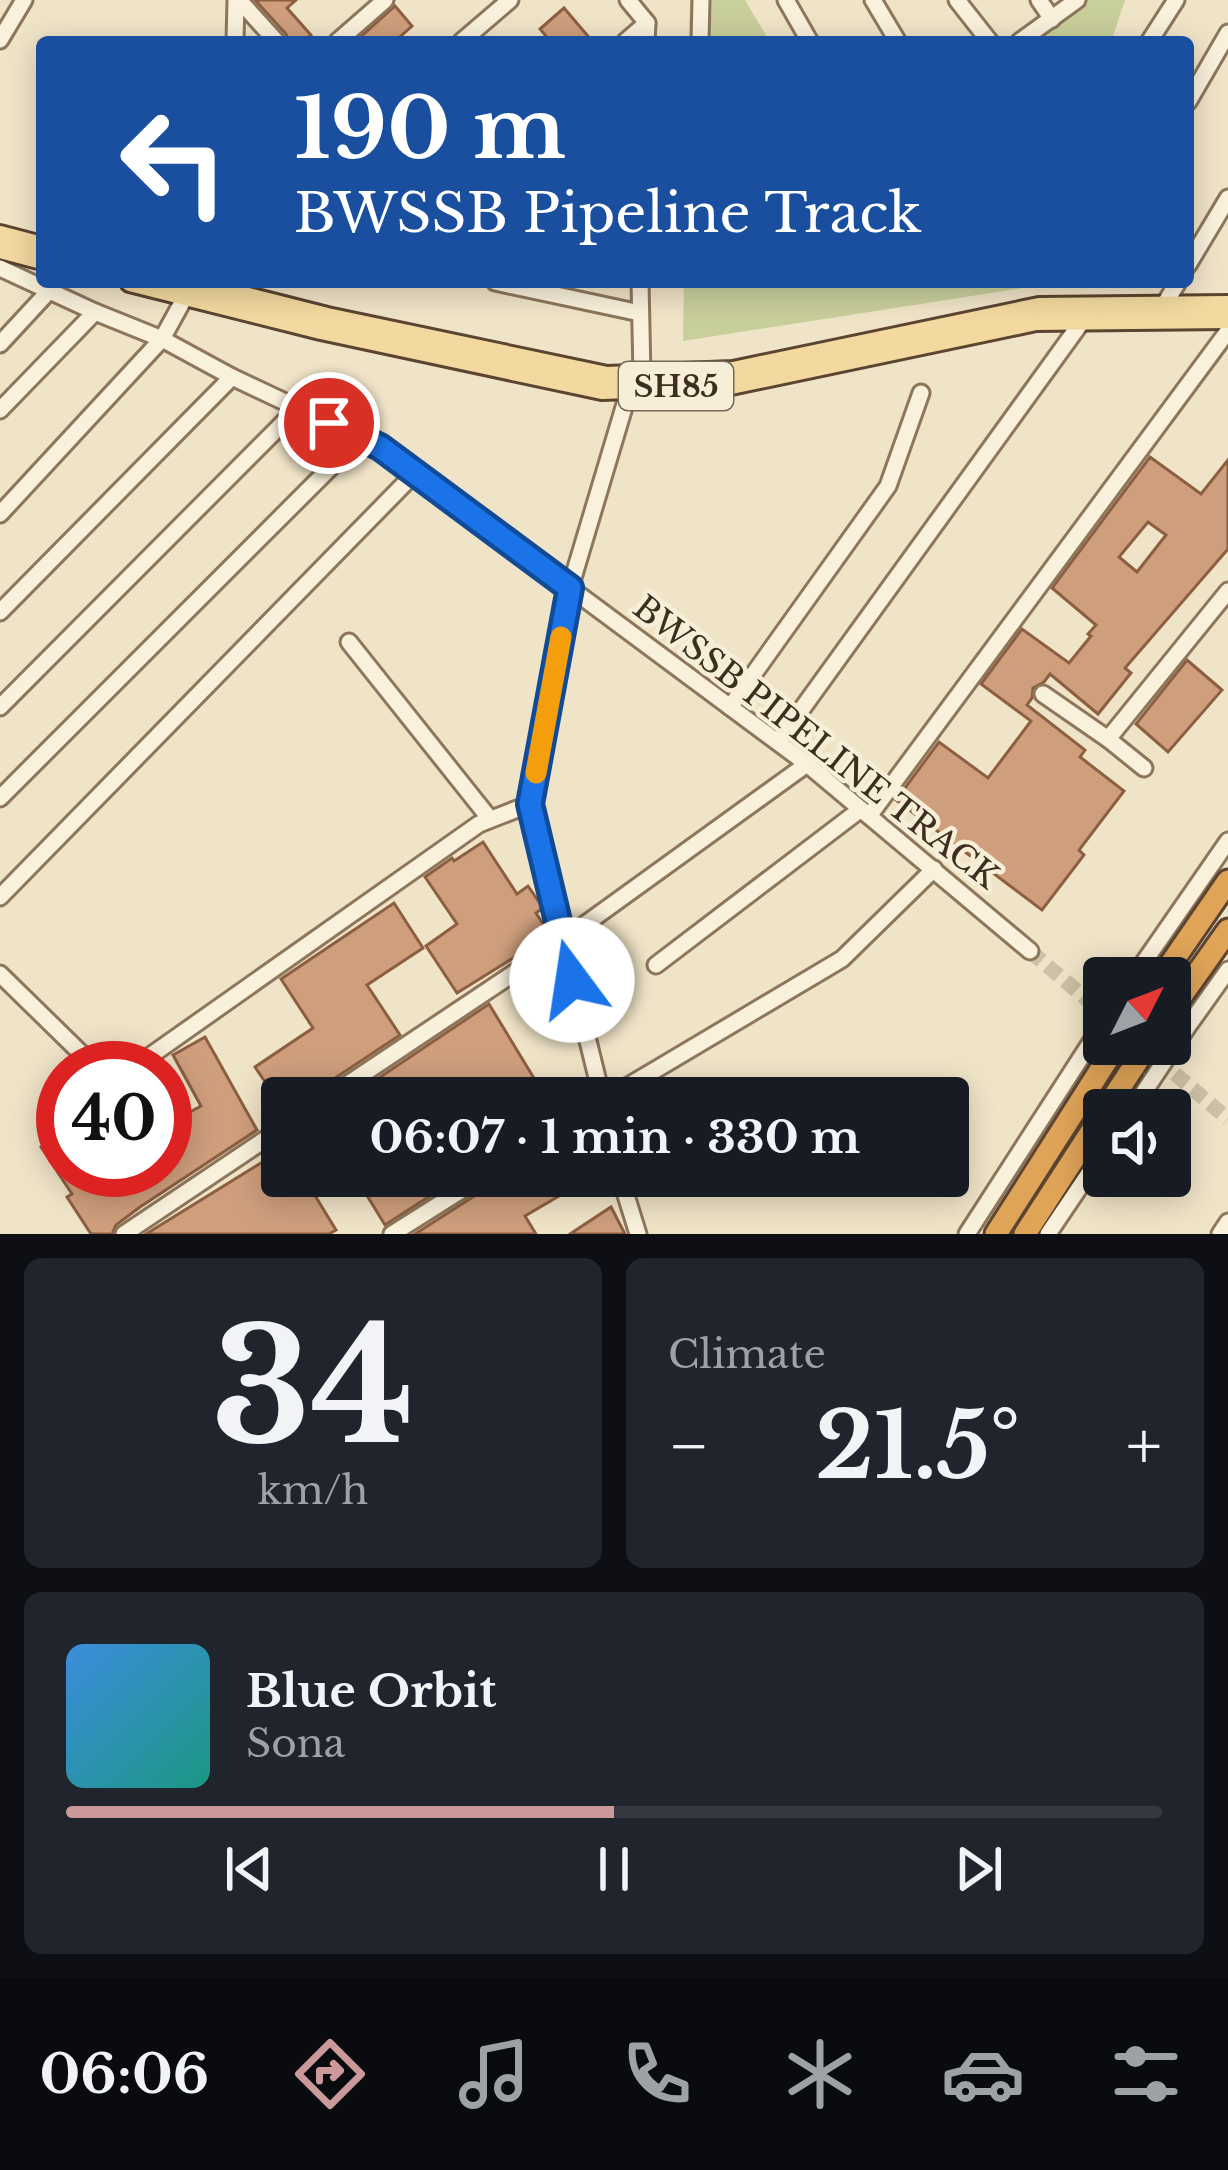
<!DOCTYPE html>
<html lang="en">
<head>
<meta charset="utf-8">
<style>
	body { margin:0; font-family:"Libre Baskerville",serif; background:#20242c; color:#f1f3f6; height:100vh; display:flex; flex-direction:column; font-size:45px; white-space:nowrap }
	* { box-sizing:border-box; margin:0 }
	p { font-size:39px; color:#9ea1a6 }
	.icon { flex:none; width:66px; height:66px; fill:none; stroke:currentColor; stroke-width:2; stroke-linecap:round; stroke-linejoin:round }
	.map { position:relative; height:1234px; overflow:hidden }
	.details { display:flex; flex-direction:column; gap:24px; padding:24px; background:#0d0f14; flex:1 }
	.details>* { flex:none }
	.hud { position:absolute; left:36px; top:36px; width:1158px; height:252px; border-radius:12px; box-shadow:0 6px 30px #0003; background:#1a4fa0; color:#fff; overflow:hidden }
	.needle { width:78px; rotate:48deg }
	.controls { position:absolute; left:1083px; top:957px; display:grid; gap:24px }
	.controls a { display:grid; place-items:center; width:108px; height:108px; border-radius:12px; background:#171b24; box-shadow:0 6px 30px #0003; font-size:60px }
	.speed { position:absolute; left:36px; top:1041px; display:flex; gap:24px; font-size:60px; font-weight:700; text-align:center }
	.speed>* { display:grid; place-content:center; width:156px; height:156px; border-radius:50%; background:#171b24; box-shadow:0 6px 30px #0003; line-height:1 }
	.speed .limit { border:18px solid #d22; background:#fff; color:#111 }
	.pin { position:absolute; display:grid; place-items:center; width:102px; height:102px; color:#fff; margin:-51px; border:6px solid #fff; border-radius:50%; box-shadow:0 3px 12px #0007 }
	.me { position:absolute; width:132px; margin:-66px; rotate:346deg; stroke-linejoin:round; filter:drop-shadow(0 0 9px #0008) }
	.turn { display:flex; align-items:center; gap:42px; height:252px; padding:0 60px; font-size:54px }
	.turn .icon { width:156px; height:156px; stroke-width:2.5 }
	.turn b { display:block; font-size:84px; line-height:102px }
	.big { font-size:90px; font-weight:700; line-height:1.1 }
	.details .tile { flex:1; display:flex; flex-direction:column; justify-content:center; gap:18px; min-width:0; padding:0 42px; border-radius:18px; background:#20242c }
	.details .dial { align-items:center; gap:0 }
	.dial b { font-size:156px; line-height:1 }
	.song { display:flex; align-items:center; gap:36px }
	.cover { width:144px; height:144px; border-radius:18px; background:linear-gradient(135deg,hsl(210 70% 55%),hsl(170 70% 35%)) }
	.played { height:12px; border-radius:6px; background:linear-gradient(90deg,#cc999b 50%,#363941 50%) }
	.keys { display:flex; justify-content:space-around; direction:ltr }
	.heat { display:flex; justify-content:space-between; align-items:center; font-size:66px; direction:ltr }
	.details .tiles { flex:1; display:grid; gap:24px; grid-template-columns:1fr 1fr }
	.tile:last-child { grid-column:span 2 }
	.trip { position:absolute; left:261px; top:1077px; width:708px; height:120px; border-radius:12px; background:#171b24; box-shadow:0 6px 30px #0003; font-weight:700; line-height:120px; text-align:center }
	.menu { display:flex; height:192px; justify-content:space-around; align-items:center; background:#090b0e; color:#9ea1a6 }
	.menu .icon { width:84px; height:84px }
	.menu .selected { color:#cc999b }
	.menu b { font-size:54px; color:#f1f3f6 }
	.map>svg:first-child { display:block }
</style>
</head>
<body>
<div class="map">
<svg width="1228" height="1234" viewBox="0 0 1228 1234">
	<rect width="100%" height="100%" fill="#f0e4c8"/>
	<g fill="#c9cf9b">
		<polygon points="690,0 745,0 770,42 689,42"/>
		<polygon points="1084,0 1125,0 1111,42 1024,42"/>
		<polygon points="684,282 1061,282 683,341"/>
	</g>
	<g fill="#cf9f7d" stroke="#8d5f41" stroke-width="3" fill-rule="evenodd">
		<polygon points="255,0 296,0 287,8 311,35 303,42 289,42 286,34"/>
		<polygon points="395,6 412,26 394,42 355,42"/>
		<polygon points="564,8 593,42 551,42 540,29"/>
		<path d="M1150 457 1201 494 1228 460V549L1125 668 1131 673 1098 714 1050 674 1044 682 1033 688 1032 698 1027 705 1085 750 1080 757 1124 791 1079 850 1084 855 1042 910 896 800 939 742 988 778 1031 721 981 684 1022 629 1069 663 1091 636 1088 634 1096 625 1052 588ZM1148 522 1166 535 1137 572 1119 557Z"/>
		<polygon points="1187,660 1222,690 1168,752 1136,724"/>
		<polygon points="483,842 517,894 528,886 543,908 536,913 550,935 457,993 426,946 457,924 425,877 452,858 454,861"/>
		<polygon points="394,903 423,948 367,985 400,1035 305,1098 276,1098 255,1067 313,1028 281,979"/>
		<polygon points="489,1004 546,1098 349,1098"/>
		<polygon points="205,1037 257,1130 140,1207 116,1225 112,1234 91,1234 67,1197 72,1194 41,1147 63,1133 63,1170 165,1170 165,1126 201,1106 173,1055"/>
		<polygon points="282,1150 282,1176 303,1176 336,1230 329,1234 146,1234"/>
		<polygon points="355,1176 461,1176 385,1225"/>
		<polygon points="496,1176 500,1176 504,1182 513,1176 547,1176 559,1196 525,1216 536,1234 415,1234 490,1186"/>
		<polygon points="611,1207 625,1234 570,1234"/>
	</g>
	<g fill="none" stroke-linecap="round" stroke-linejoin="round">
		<g stroke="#ccc0a6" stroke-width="15" stroke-dasharray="15 8" stroke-linecap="butt">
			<polyline points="1030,951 1104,1014"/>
			<polyline points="1140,1044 1228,1119"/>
		</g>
		<defs>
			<g id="minor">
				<polyline points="239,0 277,42"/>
				<polyline points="628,0 647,23 646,42"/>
				<polyline points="786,0 810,42"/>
				<polyline points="873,0 898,42"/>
				<polyline points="957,0 990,42"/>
				<polyline points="1039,0 1052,19"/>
				<polyline points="0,40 24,0"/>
				<polyline points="235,42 236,0"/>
				<polyline points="337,42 385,0"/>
				<polyline points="461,42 510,0"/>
				<polyline points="625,42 647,23"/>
				<polyline points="700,42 701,0"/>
				<polyline points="1019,42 1077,0"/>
				<polyline points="1149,42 1176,0"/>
				<polyline points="1188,102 1228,33"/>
				<polyline points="1188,265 1228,198"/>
				<polyline points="0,268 95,312 162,339 232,377 380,447 807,764 1030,951"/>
				<polyline points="495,282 640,313"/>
				<polyline points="1164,305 1178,282"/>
				<polyline points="0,344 49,291"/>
				<polyline points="0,410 95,312"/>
				<polyline points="0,514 162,339 190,288"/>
				<polyline points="0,612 232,377"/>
				<polyline points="349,642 490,819"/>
				<polyline points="1043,694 1108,739 1144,768"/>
				<polyline points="0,707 298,408"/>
				<polyline points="730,707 888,486 921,393"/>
				<polyline points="1108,739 1228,591"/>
				<polyline points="778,742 1083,320"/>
				<polyline points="0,798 361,437"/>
				<polyline points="869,816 1228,331"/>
				<polyline points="0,897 415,473"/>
				<polyline points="656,965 861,809"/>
				<polyline points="0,974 96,1068"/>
				<polyline points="1133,978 1228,841"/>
				<polyline points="1186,1029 1228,970"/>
				<polyline points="133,1068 479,824 530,804"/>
				<polyline points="327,1098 562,941 807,764"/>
				<polyline points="602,1098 530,804 570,588 625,404 642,375 640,282"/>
				<polyline points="608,1098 842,959 934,869"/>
				<polyline points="1132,1110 1152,1080"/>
				<polyline points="57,1121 63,1117"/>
				<polyline points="620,1176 638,1234"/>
				<polyline points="124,1234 282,1128"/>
				<polyline points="392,1234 484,1176"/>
				<polyline points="967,1234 1104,1022"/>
				<polyline points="1048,1234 1104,1151"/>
				<polyline points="1220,1234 1228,1222"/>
			</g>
			<g id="major">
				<polyline points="0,235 42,246"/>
				<polyline points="0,249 42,260"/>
				<polyline points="130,282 321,330 602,390 731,385 1036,321 1228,319"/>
				<polyline points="189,282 327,317 607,376 733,371 1039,307 1228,305"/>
			</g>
			<g id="highway">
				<polyline points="1161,978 1228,881"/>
				<polyline points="1170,1012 1228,930"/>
				<polyline points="1105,1110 1134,1066"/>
				<polyline points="996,1234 1117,1044"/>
				<polyline points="1025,1234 1104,1112"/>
			</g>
		</defs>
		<use href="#minor" stroke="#8d765c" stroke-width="21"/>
		<use href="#major" stroke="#5b4430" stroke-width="24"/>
		<use href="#highway" stroke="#5b4430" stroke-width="27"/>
		<use href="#minor" stroke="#faf1dc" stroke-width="15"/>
		<use href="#major" stroke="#f3d9a0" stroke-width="18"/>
		<use href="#highway" stroke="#e0a458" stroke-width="21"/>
		<defs>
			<polyline id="minor-bridge" points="1152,1080 1186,1029"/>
			<polyline id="highway-bridge" points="1134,1066 1148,1044"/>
		</defs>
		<use href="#minor-bridge" stroke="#8d765c" stroke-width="21" stroke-linecap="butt"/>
		<use href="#highway-bridge" stroke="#5b4430" stroke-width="27" stroke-linecap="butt"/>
		<use href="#minor-bridge" stroke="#faf1dc" stroke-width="15"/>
		<use href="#highway-bridge" stroke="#e0a458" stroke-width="21"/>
	</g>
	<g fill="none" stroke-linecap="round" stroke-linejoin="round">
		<defs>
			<polyline id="route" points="329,423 380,447 570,588 530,804 572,980"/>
		</defs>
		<use href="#route" stroke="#114b97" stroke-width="30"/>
		<use href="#route" stroke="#1a73e8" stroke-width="21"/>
		<polyline stroke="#f59e0b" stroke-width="21" points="536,773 561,637"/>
	</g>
	<g text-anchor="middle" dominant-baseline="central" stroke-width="9" stroke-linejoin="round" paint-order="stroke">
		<rect fill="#f7eed8" stroke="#756857" stroke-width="3" x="619" y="362" width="114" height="48" rx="9"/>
		<g font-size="30" font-weight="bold" fill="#3d2e20">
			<text x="676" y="386">SH85</text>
		</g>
		<g font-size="33" fill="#3d2e20" stroke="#f7eed8">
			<text transform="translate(816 742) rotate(38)">BWSSB PIPELINE TRACK</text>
		</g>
	</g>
</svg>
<div class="controls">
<a><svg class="needle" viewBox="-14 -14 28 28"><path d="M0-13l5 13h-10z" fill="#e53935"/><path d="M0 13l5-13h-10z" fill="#9ea1a6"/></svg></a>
<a><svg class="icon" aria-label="sound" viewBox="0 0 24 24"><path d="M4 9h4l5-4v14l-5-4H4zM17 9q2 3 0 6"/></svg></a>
</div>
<div class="speed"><div class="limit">40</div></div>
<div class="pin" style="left:329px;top:423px;background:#d93025"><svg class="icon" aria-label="arrive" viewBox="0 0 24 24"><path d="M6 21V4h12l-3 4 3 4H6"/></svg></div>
<svg class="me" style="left:572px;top:980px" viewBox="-20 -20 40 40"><circle r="19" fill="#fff"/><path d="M0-13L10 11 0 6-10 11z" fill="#1a73e8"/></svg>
<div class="trip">06:07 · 1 min · 330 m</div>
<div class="hud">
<div class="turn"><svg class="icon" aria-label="left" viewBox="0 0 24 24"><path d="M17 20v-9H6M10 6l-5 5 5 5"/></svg><div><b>190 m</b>BWSSB Pipeline Track</div></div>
</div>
</div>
<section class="details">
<div class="tiles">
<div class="tile dial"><b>34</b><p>km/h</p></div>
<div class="tile"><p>Climate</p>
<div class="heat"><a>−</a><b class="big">21.5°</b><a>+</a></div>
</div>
<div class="tile">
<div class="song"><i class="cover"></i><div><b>Blue Orbit</b><p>Sona</p></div></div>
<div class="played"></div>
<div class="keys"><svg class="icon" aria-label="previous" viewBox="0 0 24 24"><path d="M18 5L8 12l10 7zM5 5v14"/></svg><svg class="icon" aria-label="pause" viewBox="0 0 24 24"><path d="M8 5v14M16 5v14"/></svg><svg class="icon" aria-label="next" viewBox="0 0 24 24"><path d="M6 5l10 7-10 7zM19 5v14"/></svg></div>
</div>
</div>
</section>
<nav class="menu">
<b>06:06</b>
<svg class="icon selected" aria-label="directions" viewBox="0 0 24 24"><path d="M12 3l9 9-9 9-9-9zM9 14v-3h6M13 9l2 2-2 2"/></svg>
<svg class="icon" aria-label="music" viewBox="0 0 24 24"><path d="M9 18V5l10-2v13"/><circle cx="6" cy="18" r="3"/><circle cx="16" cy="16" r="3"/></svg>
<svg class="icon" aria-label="phone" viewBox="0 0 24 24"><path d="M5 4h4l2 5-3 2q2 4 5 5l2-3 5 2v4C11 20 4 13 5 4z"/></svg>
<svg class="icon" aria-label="climate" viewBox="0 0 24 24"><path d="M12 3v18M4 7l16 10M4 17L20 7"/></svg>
<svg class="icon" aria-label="car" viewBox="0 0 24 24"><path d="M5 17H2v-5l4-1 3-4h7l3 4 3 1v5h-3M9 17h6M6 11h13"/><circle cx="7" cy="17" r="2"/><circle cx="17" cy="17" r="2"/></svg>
<svg class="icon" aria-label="filters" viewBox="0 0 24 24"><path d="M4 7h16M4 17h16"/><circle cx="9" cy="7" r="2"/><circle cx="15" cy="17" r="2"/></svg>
</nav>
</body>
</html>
